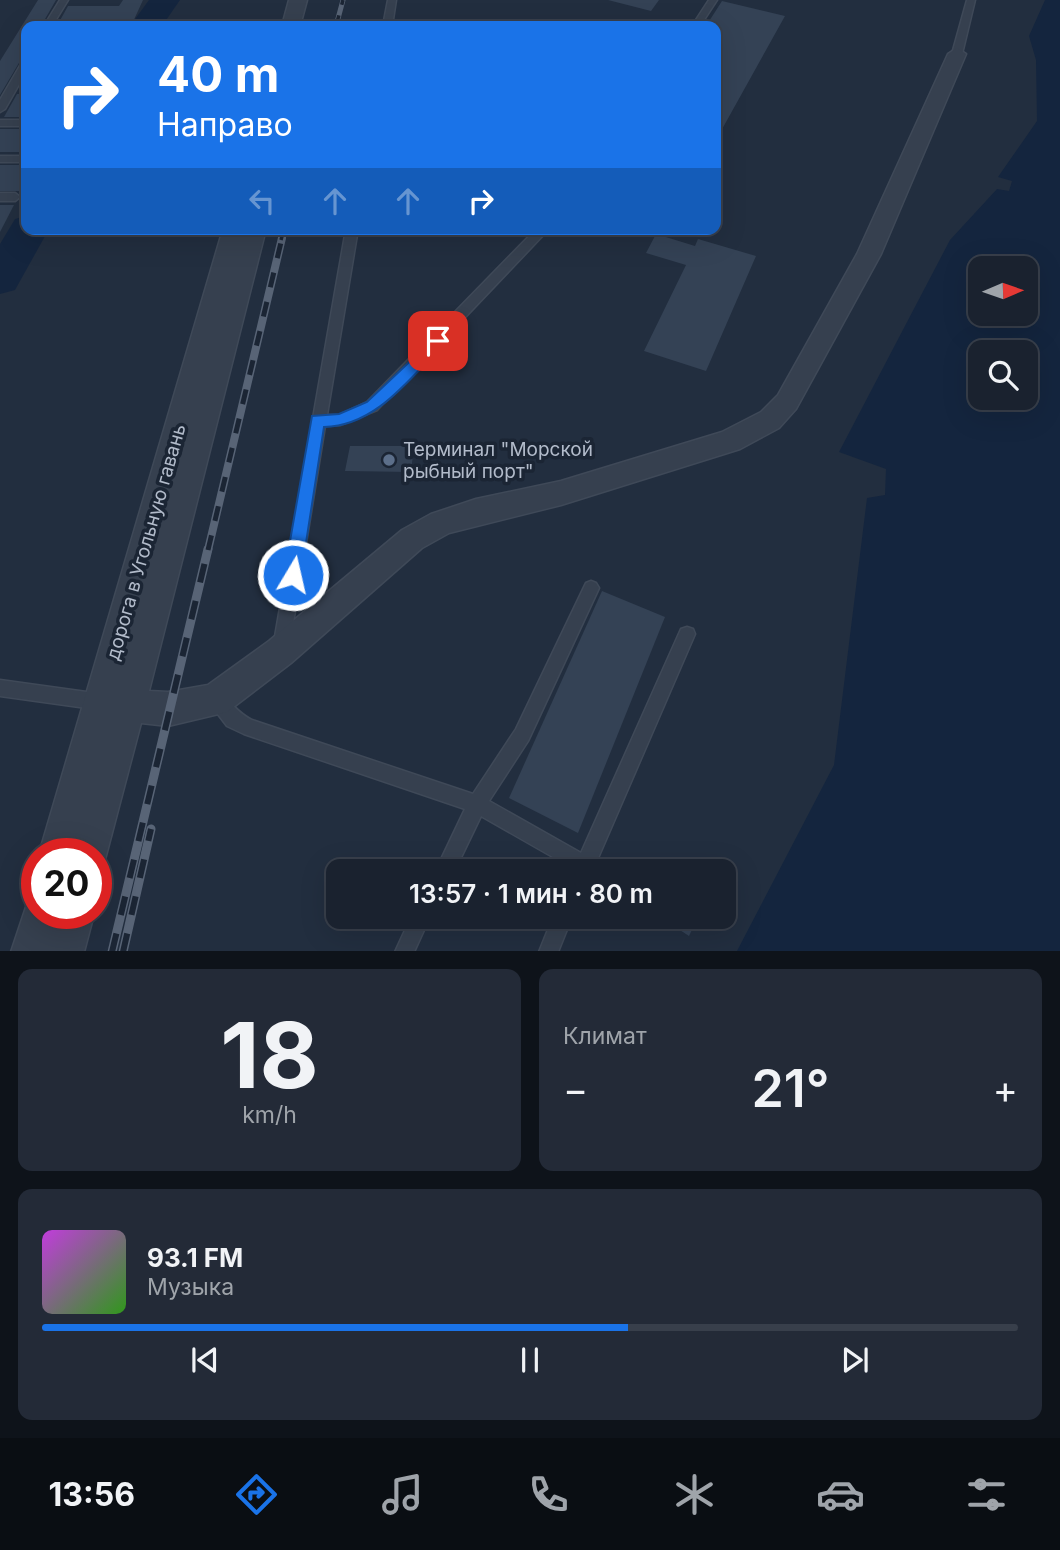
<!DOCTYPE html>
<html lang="ru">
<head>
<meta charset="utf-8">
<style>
	body { margin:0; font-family:Inter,sans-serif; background:#232a37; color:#f1f3f6; height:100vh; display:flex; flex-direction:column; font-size:26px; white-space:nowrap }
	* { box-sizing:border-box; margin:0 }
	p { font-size:23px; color:#9fa4aa }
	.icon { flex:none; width:38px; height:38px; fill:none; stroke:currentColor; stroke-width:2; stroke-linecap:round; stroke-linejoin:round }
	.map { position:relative; height:951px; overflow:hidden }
	.sheet { display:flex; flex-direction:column; gap:18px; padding:18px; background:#0e131a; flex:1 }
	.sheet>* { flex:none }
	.hud { position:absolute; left:21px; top:21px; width:700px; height:214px; border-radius:14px; box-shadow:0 7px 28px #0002,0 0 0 2px #383f4b; background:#1a73e8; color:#fff; overflow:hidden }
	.needle { width:46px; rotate:88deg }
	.controls { position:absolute; left:968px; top:256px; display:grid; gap:14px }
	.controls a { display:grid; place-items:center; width:70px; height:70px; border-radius:14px; background:#1a222f; box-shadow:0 7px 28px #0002,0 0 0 2px #383f4b; font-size:35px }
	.speed { position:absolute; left:21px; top:838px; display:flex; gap:14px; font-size:35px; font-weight:700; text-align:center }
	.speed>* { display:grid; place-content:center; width:91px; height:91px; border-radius:50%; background:#1a222f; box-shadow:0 7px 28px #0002,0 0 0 2px #383f4b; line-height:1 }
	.speed .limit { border:10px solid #d22; background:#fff; color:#111 }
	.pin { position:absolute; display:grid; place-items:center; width:60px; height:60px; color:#fff; margin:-30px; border-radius:14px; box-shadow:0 4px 10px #0006 }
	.me { position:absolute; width:77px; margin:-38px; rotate:9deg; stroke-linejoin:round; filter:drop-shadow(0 0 5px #0008) }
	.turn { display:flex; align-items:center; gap:24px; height:147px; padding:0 21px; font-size:32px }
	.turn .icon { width:91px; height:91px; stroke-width:2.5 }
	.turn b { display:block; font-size:49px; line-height:60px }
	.lanes { display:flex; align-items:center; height:66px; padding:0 21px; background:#0003; justify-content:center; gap:35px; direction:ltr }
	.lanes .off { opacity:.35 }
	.big { font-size:52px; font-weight:600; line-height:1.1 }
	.sheet .card { flex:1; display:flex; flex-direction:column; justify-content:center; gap:10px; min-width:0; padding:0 24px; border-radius:14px; background:#232a37 }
	.sheet .dial { align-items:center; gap:0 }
	.dial b { font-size:91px; line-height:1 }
	.song { display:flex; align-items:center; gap:21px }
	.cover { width:84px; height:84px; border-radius:10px; background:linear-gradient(135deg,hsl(290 70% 55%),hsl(110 70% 35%)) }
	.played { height:7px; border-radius:4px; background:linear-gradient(90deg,#1a73e8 60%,#383f4b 60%) }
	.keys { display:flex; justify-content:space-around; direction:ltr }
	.heat { display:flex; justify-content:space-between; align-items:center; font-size:38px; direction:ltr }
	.sheet .tiles { flex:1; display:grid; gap:18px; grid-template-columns:1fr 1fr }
	.card:last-child { grid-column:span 2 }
	.trip { position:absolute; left:326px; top:859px; width:410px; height:70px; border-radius:14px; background:#1a222f; box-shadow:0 7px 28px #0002,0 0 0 2px #383f4b; font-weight:600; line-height:70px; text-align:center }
	.tab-bar { display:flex; height:112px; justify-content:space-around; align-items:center; background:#0a0e13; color:#9fa4aa }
	.tab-bar .icon { width:49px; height:49px }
	.tab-bar .selected { color:#1a73e8 }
	.tab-bar b { font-size:32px; color:#f1f3f6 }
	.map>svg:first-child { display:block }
</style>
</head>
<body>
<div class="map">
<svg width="1060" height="952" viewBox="0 0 1060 952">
	<rect width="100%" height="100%" fill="#222e3f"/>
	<path fill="#14253e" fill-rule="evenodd" d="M1045 0H1060V951H737L834 765 867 498 885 495 886 469 839 452 950 240 997 189 1009 191 1012 181 998 177 1037 121 1036 60 1029 36ZM980 268H1026V313H980ZM980 352H1026V397H980Z"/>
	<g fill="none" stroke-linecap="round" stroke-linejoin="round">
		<g fill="#14253e" fill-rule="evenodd">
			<polygon points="149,0 180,0 162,26 130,26"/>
			<polygon points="26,216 26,229 49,229 15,290 0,294 0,244 15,219"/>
		</g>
	</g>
	<g fill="#344255">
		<polygon points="38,0 56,0 41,26 26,26 26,51 0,95 0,61"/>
		<polygon points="123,0 143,0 132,24 58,24 68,6 119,6"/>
		<polygon points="608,0 659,0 651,11"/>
		<polygon points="722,1 785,16 716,140 716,26 706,26"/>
		<polygon points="17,94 26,94 26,117 4,117"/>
		<rect x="0" y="129" width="26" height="23"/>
		<rect x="0" y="165" width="26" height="26"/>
		<polygon points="0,205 14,205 0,232"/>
		<polygon points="656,234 695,246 698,239 756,256 706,371 644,351 686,265 646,253"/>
		<polygon points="350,446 414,446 411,472 345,471"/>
		<polygon points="602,591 665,617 578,833 509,798"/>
		<polygon points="660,917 698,917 689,936"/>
	</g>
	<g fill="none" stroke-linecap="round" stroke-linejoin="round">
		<defs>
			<g id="service">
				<polygon points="60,0 68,0 52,26 44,26"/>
				<polygon points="388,0 396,0 392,26 383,26"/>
				<polygon points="709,0 717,0 700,26 692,26"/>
				<polygon points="967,0 975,0 962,54 957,57 952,54"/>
				<polygon points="26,61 26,72 5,109 0,112 0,100 21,64"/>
				<rect x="0" y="120" width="26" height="6"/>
				<rect x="0" y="156" width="26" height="6"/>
				<polygon points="0,193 15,193 20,197 15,201 0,201"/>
				<polygon points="346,229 358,229 327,415 339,415 367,402 536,229 549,229 377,410 340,425 325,426 289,648 287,653 281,656 275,653 273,648"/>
				<path d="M591 581 596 583 599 588 528 741 489 801 581 853 681 629 687 627 693 629 695 634 592 872H573L574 869 481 816 454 872H435L465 809 244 734 227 726 207 700 209 694 215 692C229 697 235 712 252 720L473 794 516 729 586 583Z"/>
				<polygon points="0,680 101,694 107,696 109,702 107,708 101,710 0,696"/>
				<polygon points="411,917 430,917 414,952 395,952"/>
				<polygon points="553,917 572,917 558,952 539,952"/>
			</g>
			<g id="minor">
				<polygon points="289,0 307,0 300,26 282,26"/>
				<polygon points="957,48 966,54 881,254 796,409 779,428 740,449 561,505 449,533 422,548 291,663 227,712 168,726 141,723 103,867 96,870 96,854 39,854 223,229 266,229 149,691 168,692 208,685 269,641 402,530 431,514 476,499 561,481 722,432 761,412 778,395 857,254 948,54"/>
				<polygon points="37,897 37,914 94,914 84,952 11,952 28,901"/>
			</g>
		</defs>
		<use href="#service" stroke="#3f4958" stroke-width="3"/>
		<use href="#minor" stroke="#3f4958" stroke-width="3"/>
		<use href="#service" fill="#36404f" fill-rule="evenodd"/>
		<use href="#minor" fill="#36404f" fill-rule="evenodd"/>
		<defs>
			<g id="rail-far2">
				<polyline points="336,26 343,0"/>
				<polyline points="281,240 284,229"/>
			</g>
			<polyline id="rail-far1" points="208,550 282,238"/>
			<g id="rail">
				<polyline points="112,952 208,549"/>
				<polyline points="123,952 151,829"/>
			</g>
		</defs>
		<use href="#rail-far2" stroke="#586476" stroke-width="5"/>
		<use href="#rail-far1" stroke="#586476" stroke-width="8"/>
		<use href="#rail" stroke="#586476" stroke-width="9"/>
		<use href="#rail-far2" stroke="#1b2534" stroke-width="3.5" stroke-dasharray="11" stroke-linecap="butt"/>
		<use href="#rail-far1" stroke="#1b2534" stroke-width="5" stroke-dasharray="15" stroke-linecap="butt"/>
		<use href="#rail" stroke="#1b2534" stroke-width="6" stroke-dasharray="19" stroke-linecap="butt"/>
	</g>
	<path fill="#1a73e8" stroke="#114b97" stroke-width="2" d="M438 335 443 337V345C409 379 376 426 324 427L301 575 299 581H287L284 575 312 416 339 414 367 402Z"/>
	<circle fill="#5c6f8a" stroke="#1b2534" stroke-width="2.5" cx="389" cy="460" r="7"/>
	<g text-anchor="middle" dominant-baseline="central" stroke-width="7" stroke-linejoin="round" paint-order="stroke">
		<g font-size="19" fill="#b2bbca" stroke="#1b2534" text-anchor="start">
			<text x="403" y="449">Терминал "Морской<tspan x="403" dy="22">рыбный порт"</tspan></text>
		</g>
		<g font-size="19" fill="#b2bbca" stroke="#1b2534">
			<text transform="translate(146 542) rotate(-74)">дорога в Угольную гавань</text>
		</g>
	</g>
</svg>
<div class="controls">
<a><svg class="needle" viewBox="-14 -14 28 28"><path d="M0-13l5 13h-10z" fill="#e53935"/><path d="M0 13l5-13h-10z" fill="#9fa4aa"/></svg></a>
<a><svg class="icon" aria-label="search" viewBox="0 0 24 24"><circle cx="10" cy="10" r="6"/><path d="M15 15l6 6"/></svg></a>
</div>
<div class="speed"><div class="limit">20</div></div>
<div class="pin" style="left:438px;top:341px;background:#d93025"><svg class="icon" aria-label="arrive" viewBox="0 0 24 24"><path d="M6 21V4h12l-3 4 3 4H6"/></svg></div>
<svg class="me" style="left:293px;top:575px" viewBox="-20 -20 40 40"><circle r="17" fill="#1a73e8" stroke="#fff" stroke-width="3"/><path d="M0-11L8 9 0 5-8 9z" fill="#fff"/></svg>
<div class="trip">13:57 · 1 мин · 80 m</div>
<div class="hud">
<div class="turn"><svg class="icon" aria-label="right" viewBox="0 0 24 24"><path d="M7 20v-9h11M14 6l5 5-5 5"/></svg><div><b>40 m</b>Направо</div></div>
<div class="lanes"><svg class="icon off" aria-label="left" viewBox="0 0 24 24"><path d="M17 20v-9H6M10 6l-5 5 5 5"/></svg><svg class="icon off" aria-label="ahead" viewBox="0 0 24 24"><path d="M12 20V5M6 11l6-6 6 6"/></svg><svg class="icon off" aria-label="ahead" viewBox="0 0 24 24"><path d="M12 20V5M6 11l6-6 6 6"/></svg><svg class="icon" aria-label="right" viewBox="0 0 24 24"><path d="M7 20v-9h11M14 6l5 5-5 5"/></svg></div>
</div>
</div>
<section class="sheet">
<div class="tiles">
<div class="card dial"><b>18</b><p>km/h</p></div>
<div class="card"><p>Климат</p>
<div class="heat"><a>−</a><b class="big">21°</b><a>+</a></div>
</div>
<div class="card">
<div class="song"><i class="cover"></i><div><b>93.1 FM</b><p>Музыка</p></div></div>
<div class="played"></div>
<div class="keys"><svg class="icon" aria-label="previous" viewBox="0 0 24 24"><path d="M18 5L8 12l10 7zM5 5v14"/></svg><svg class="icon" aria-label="pause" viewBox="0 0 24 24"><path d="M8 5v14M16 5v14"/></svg><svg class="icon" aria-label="next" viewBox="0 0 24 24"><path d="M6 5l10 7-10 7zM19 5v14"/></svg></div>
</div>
</div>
</section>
<nav class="tab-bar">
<b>13:56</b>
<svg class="icon selected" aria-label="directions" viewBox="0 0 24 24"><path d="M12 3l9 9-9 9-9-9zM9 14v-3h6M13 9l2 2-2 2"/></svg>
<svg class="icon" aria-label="music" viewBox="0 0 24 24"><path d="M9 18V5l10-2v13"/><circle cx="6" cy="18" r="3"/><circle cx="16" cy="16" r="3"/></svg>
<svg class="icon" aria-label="phone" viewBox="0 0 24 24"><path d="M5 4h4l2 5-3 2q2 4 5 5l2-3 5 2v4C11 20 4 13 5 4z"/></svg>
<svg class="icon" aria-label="climate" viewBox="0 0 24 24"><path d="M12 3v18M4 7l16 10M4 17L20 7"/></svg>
<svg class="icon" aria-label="car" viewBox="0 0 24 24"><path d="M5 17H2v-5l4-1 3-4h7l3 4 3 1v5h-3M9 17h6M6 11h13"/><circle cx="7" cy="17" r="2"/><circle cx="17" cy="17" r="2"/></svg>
<svg class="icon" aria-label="filters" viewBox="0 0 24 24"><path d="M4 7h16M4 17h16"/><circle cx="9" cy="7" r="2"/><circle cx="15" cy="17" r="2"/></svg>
</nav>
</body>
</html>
